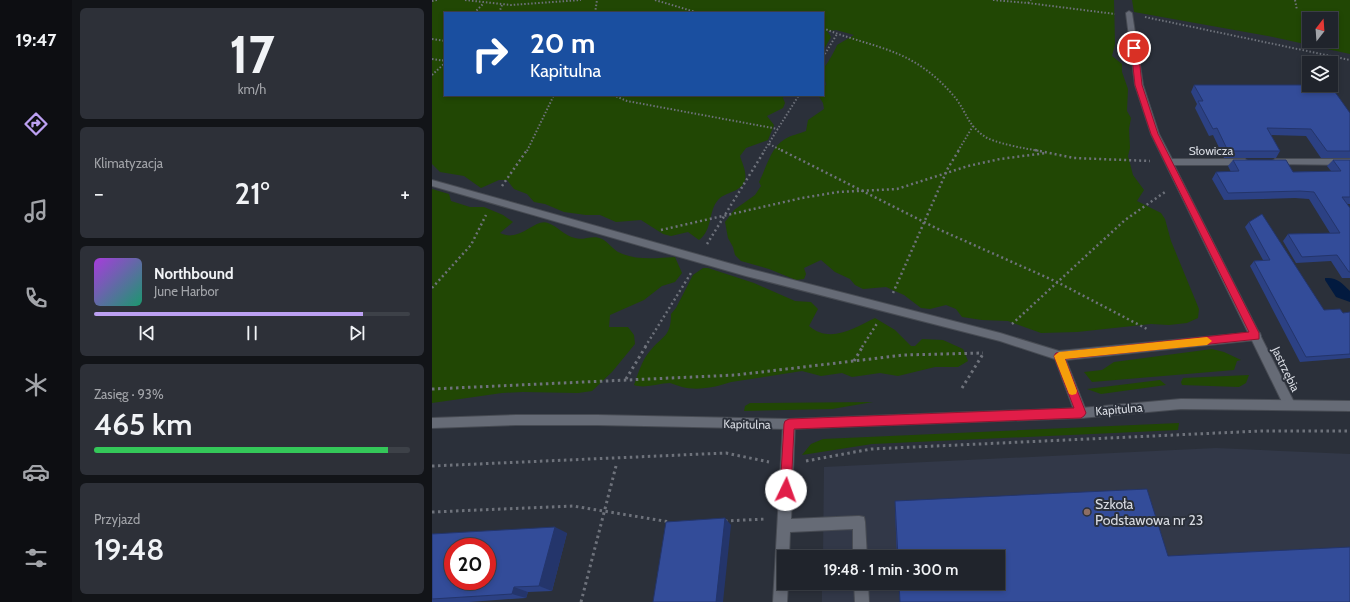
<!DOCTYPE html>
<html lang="pl">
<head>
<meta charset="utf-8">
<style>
	body { margin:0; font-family:Cabin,sans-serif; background:#2d3038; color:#f1f3f6; height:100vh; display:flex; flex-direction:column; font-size:15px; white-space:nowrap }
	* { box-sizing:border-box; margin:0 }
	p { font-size:13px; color:#a2a4a9 }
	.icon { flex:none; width:22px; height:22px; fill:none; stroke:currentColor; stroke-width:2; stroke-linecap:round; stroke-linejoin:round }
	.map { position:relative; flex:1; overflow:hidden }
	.sheet { display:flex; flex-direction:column; gap:8px; padding:8px; background:#121418; width:360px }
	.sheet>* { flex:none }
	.banner { position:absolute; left:12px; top:12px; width:380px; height:84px; border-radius:0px; box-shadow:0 2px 6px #0003,0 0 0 1px #3d4148; background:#1a4fa0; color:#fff; overflow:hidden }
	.needle { width:26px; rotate:17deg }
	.controls { position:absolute; left:870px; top:12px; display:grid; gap:8px }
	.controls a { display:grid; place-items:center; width:36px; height:36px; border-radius:0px; background:#20242c; box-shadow:0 2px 6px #0003,0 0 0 1px #3d4148; font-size:20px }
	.speed { position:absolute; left:12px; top:538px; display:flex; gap:8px; font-size:20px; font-weight:700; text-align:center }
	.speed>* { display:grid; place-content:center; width:52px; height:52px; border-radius:50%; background:#20242c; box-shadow:0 2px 6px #0003,0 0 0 1px #3d4148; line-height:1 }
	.speed .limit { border:6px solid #d22; background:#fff; color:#111 }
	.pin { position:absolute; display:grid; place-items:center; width:34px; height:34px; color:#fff; margin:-17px; border:2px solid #fff; border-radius:50%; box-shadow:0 1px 4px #0007 }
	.me { position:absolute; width:44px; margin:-22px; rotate:3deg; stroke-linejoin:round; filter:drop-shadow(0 0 3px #0008) }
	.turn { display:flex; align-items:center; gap:14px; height:84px; padding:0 20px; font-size:18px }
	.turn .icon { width:52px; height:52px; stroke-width:2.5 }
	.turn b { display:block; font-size:28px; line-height:34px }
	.big { font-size:30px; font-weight:600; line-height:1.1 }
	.sheet .tile { flex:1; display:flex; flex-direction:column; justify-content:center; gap:6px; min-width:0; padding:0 14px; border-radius:6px; background:#2d3038 }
	.sheet .dial { align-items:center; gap:0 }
	.dial b { font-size:52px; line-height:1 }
	.song { display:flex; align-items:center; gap:12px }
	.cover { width:48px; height:48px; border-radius:6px; background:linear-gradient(135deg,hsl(280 70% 55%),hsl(160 70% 35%)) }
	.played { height:4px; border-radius:2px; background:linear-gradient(90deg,#bca0f2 85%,#3d4148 85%) }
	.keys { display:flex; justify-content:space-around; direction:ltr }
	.heat { display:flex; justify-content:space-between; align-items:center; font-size:22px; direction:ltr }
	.charge { height:6px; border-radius:3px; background:linear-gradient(90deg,#34c759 93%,#3d4148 0) }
	.trip { position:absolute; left:345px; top:550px; width:228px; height:40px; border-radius:0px; background:#20242c; box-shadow:0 2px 6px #0003,0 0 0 1px #3d4148; font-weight:600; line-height:40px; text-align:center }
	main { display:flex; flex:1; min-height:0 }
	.menu { display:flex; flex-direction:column; width:72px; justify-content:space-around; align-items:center; background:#0d0e12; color:#a2a4a9 }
	.menu .icon { width:28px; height:28px }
	.menu .on { color:#bca0f2 }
	.menu b { font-size:18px; color:#f1f3f6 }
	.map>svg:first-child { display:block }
</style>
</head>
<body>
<main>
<nav class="menu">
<b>19:47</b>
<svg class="icon on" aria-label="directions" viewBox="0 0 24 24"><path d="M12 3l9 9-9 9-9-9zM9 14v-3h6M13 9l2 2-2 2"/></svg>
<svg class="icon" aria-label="music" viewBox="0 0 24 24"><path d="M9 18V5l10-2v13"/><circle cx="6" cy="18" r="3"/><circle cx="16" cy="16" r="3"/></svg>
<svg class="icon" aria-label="phone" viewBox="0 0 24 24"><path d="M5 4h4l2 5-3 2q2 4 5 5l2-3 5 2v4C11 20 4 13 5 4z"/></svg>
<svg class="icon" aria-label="climate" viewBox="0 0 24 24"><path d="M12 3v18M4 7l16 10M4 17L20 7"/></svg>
<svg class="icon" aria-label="car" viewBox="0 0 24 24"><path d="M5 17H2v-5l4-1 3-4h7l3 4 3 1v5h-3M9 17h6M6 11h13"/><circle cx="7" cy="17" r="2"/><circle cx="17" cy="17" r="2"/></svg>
<svg class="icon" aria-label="filters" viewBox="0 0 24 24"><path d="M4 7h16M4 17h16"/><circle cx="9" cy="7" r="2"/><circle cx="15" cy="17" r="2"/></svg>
</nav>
<section class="sheet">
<div class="tile dial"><b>17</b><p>km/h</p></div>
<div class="tile"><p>Klimatyzacja</p>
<div class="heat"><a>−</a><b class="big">21°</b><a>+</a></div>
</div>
<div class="tile">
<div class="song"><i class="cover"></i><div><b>Northbound</b><p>June Harbor</p></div></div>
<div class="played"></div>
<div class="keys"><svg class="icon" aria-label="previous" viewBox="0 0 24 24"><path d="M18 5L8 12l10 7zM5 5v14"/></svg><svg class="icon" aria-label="pause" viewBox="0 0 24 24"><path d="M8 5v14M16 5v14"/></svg><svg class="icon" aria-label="next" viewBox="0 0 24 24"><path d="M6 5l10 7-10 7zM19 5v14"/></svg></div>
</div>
<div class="tile"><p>Zasięg · 93%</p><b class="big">465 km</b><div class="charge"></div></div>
<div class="tile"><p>Przyjazd</p><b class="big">19:48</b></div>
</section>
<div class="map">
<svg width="918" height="602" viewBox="0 0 918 602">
	<rect width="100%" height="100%" fill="#2b303a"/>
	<polygon fill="#323848" points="784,448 918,454 918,602 390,602 390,583 566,583 566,557 391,557 392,467"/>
	<g fill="#214704" fill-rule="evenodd">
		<path d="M0 0H682L683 44 680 56 690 64V72L696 89 695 111 699 118 697 129 698 148 696 156 701 175 712 190 705 201 729 213 733 219 739 241 767 309 766 318 755 323 737 325 719 324 645 332 609 333 576 321 550 320 530 317 524 309 514 305 498 309 489 308 472 295 454 287 431 289 423 285 418 279 403 272 389 260 372 268 374 274 372 279 364 280 337 269 309 261 303 255 301 247 296 238 293 222 302 210 323 195 329 186 327 182C335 167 338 148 353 139 359 135 367 134 374 131L376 120 392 109 391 103 386 95H391V87L394 85 391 69C394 66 404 49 405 45L422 35 404 30 395 31 399 37 391 51V13H13V95H352L351 98 353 103 351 108 335 116 342 125 336 140 314 148 308 156C310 163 315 172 313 180 309 193 294 191 286 200 276 211 281 230 267 240L256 232 239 236 231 234 209 220 184 222 168 215H154L132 212 113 204 102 202 95 194 82 189 75 180H67L49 188 32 176 8 172 0 164Z"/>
		<path d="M700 0H918V54L841 37 702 12ZM877 19H899V41H877Z"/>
		<path d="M0 189 17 194 19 201 38 207H52L71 215 81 222 68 233C89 243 102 218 116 223 125 226 133 236 143 238 151 241 161 234 170 239 176 242 180 248 186 252 204 261 224 258 243 257L250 273 243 282 230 286 212 300 178 315 177 327H196L202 335 203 344 180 372 160 391 146 393 91 392 70 393 0 403Z"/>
		<path d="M271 268H276L322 283 363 301 379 302 386 309 377 326C398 344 423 328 443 318L463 330 479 346H483L490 339 511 340 531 349 536 361 526 367H503L466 376 448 373 420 377 410 373 389 376 370 371 299 382C284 387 266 391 250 387 246 386 242 384 238 383 226 383 214 389 202 385 206 374 210 360 218 351 231 335 239 337 239 314L244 308 261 275Z"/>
		<polygon points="780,349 792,352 809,360 805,361 802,370 660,382 652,372 670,370 682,362"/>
		<polygon points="817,375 814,383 807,387 750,385 749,382 751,378"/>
		<polygon points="728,380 734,385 669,394 655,389"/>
		<polygon points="441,402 400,409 312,411 313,406 318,403"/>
		<polygon points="747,423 746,430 440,444 370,455 379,444 391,439"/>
	</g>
	<path fill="#021a3f" d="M893 278C905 277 910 283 918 291V302L904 297 893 280Z"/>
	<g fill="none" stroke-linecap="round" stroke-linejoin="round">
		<defs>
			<g id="service">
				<polygon points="0,180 314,268 568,333 627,351 824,332 828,333 829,336 828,339 824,340 634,360 655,413 653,417 649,418 645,417 643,413 623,359 568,341 314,276 0,186"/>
				<polygon points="357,419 361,420 363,424 359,519 427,516 432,517 433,522 435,557 421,557 421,529 358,532 357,557 352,557 352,583 356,583 355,602 341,602 351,424 353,420"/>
				<polygon points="422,583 436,583 437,602 423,602"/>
			</g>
			<g id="minor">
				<polygon points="697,11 700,13 711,85 727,134 740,159 813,159 817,162 813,165 742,165 861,400 863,404 861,408 857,409 853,408 719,134 703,85 694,13"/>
				<polygon points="843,159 918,159 918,165 840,164 839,162"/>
			</g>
			<polygon id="tertiary" points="749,399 918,401 918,411 749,409 649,418 357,429 165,425 84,425 0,428 0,418 84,415 165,415 357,419 649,408"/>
		</defs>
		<use href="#service" stroke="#474b53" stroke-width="2"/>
		<use href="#minor" stroke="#474b53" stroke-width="2"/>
		<use href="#tertiary" stroke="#474b53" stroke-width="2"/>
		<g stroke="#6e727b" stroke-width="2" stroke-dasharray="1.5 2" stroke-linecap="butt">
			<polyline points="33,0 79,5 149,0"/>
			<polyline points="223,0 267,13 302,13"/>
			<polyline points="561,0 596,3 599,0"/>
			<polyline points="863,0 865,10"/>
			<polyline points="0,1 5,0"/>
			<polyline points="596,3 683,14"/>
			<polyline points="42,13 52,3"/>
			<polyline points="67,13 70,5"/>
			<polyline points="163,13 165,0"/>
			<polyline points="713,17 918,60"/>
			<path d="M391 28C423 42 458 46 487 65 501 74 515 87 525 100 535 114 536 125 552 136 561 143 595 149 608 151"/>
			<polyline points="0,39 13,41"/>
			<polyline points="391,57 405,34"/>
			<polyline points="0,59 13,61"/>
			<polyline points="11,61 13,54"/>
			<polyline points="0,75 13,63"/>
			<polyline points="181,95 195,101 346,129"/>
			<polyline points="337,144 351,151"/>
			<polyline points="95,151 122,95"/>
			<polyline points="332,151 367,95"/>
			<polyline points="526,151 541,126"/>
		</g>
		<g stroke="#6e727b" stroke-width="2.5" stroke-dasharray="2 3" stroke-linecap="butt">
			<polyline points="349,150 506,229 625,282 715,329"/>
			<polyline points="603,150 642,158 718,161"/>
			<polyline points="70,186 95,150"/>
			<polyline points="229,230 370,198 406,192 465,189 536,166 568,159 614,153"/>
			<polyline points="275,244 333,150"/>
			<polyline points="0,288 39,245 54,215"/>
			<polyline points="461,293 516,168 527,150"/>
			<polyline points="580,324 693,220 733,192"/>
			<polyline points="213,347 259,273"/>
			<polyline points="430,347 446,322"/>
		</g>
		<g stroke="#6e727b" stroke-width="3" stroke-dasharray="2.5 3.5" stroke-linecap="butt">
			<polyline points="422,361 431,346"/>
			<polyline points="194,379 214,346"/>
			<polyline points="530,388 551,354"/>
			<polyline points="0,389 304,375 472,355 551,353"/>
			<polyline points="374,461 439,449 829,431 918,431"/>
			<polyline points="0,466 294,453 337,462"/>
			<polyline points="0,512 141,506 238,522"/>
			<polyline points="293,521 334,519"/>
			<polyline points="149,602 184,466"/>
		</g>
		<use href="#service" fill="#666b76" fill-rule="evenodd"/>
		<use href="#minor" fill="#666b76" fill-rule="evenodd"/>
		<use href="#tertiary" fill="#666b76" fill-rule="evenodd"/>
	</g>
	<g fill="#2c4184">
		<polygon points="762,85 918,113 918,158 889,158 874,136 839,135 848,151 844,158 792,158 781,135 777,136 763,108 765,104 759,92"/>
		<polygon points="801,160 861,172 899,171 895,166 901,160 918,160 918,204 915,204 918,208 918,278 910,278 899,261 864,263 851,241 856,234 898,233 877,199 863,198 792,200 780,179 784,172 799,172 796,166"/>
		<polygon points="817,222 892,310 911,313 918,312 918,358 868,362 818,266 822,261 831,260 813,227"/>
		<polygon points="463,501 736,556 918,602 468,602 467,583 566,583 566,557 465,557 463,510"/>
		<polygon points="135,533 120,591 96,592 94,598 37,602 0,602 0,534"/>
	</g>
	<g fill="#24356b">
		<polygon points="293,518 299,525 291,602 284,602"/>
		<polygon points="123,527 135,533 120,591 107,586"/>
		<polygon points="82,587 96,592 94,598 80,594"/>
	</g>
	<g fill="#334c99" stroke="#24356b" fill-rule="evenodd">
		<polygon points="762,85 898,85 918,113 918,151 895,151 879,129 835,128 848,151 796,151 785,128 781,129 766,101 771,101"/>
		<polygon points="801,160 854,160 861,172 909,171 901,160 918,160 918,197 910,197 918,208 918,272 917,272 905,255 870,257 856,234 908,233 882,192 868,191 796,193 784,172 807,171"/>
		<polygon points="830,214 892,310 908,309 911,313 918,312 918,354 874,357 822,261 838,260 817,222"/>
		<polygon points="715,489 736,556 918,547 918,602 468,602 467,583 566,583 566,557 466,557 463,501"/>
		<polygon points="293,518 284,602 221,602 234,522"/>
		<path d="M123 527 107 586 82 587 80 594 0 599V534ZM21 547H55V581H21Z"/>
	</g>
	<polygon fill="#e11d48" stroke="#92132f" points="702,46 706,48 710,85 726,134 827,333 827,339 633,359 654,413 652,416 649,418 362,429 359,490 357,494 354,495 350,494 348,490 352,424 353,421 357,419 642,408 622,356 624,353 817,332 719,134 703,85 699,48"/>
	<polygon fill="#f59e0b" points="775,337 780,341 775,345 633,359 645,391 644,394 640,395 637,394 622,356 627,352"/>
	<circle fill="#8d6e63" stroke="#2b303a" stroke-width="1.5" cx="655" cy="512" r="4"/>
	<g text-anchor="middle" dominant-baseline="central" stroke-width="4" stroke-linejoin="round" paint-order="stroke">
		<g font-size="12" fill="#d8dbe2" stroke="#2b303a">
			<text x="779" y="150">Słowicza</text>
			<text transform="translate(854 369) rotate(64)">Jastrzębia</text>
			<text transform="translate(687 409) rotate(-5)">Kapitulna</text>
			<text transform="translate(315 424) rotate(1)">Kapitulna</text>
		</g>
		<g font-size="14" fill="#d8dbe2" stroke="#2b303a" text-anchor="start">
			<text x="663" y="504">Szkoła<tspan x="663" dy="16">Podstawowa nr 23</tspan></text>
		</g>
	</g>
</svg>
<div class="controls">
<a><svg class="needle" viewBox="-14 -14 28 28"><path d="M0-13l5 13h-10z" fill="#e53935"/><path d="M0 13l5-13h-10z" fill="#a2a4a9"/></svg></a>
<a><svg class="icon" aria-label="layers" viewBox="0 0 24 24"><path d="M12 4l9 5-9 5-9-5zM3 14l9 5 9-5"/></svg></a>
</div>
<div class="speed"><div class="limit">20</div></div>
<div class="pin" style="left:702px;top:48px;background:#d93025"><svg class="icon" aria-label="arrive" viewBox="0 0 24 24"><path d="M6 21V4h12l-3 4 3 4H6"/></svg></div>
<svg class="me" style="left:354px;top:490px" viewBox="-20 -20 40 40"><circle r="19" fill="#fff"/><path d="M0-13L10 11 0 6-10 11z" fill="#e11d48"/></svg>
<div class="trip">19:48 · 1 min · 300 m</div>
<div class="banner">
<div class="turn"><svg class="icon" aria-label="right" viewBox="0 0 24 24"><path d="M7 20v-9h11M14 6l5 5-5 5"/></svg><div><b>20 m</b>Kapitulna</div></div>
</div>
</div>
</main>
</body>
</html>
